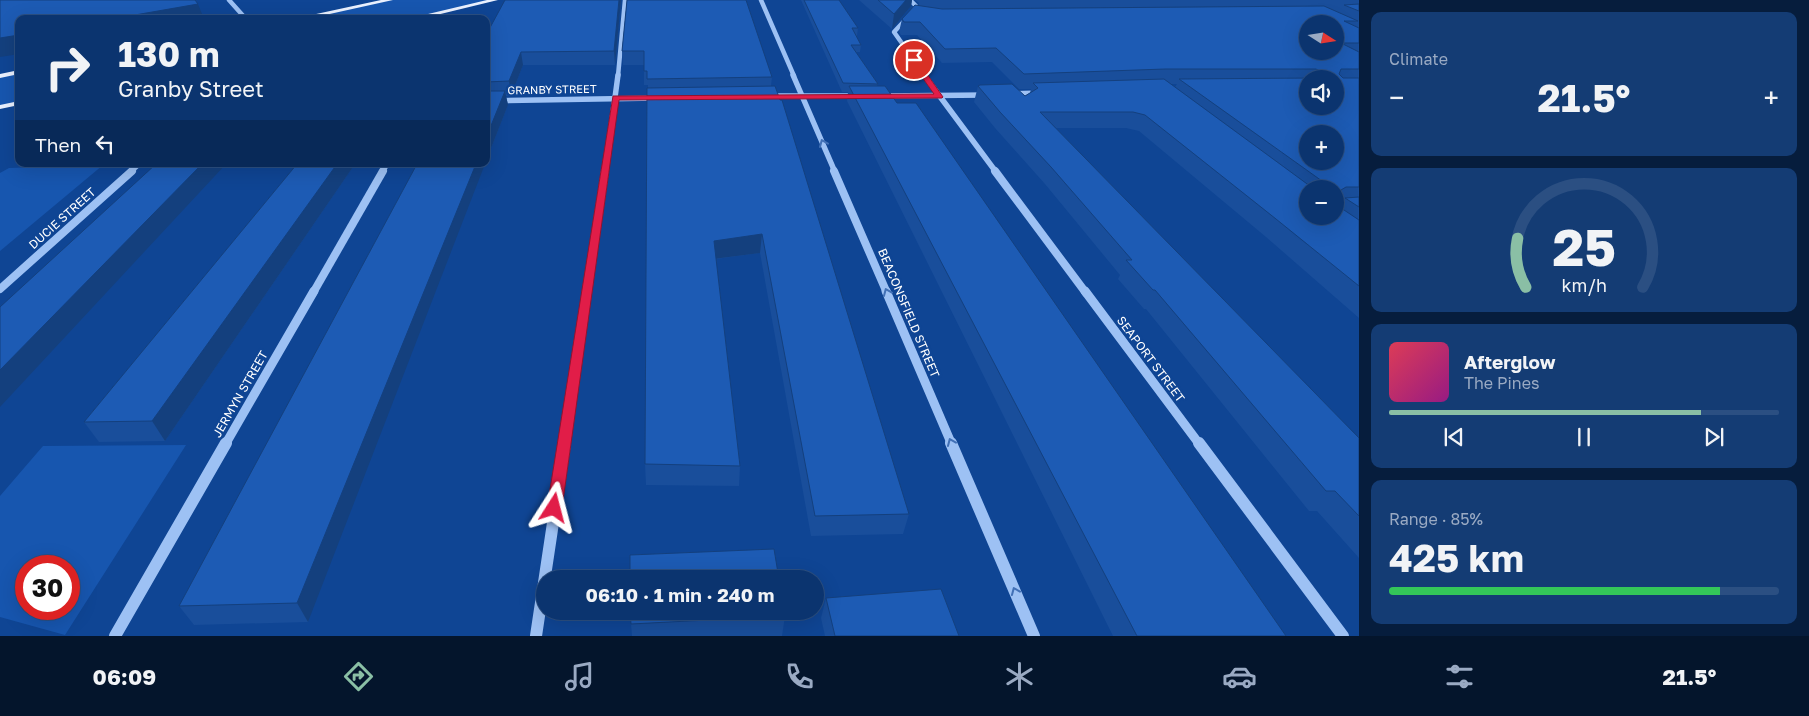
<!DOCTYPE html>
<html lang="en">
<head>
<meta charset="utf-8">
<style>
	body { margin:0; font-family:"Golos Text",sans-serif; background:#143c74; color:#f1f3f6; height:100vh; display:flex; flex-direction:column; font-size:19px; white-space:nowrap }
	* { box-sizing:border-box; margin:0 }
	p { font-size:16px; color:#9aaac3 }
	.icon { flex:none; width:28px; height:28px; fill:none; stroke:currentColor; stroke-width:2; stroke-linecap:round; stroke-linejoin:round }
	.map { position:relative; flex:1; overflow:hidden }
	.panel { display:flex; flex-direction:column; gap:12px; padding:12px; background:#061d3d; width:450px }
	.panel>* { flex:none }
	.hud { position:absolute; left:15px; top:15px; width:475px; height:152px; border-radius:10px; box-shadow:0 5px 20px #0002,0 0 0 1px #2b4f82; background:#0b346f; color:#f1f3f6; overflow:hidden }
	.needle { width:32px; rotate:102deg }
	.buttons { position:absolute; left:1299px; top:15px; display:grid; gap:10px }
	.buttons a { display:grid; place-items:center; width:45px; height:45px; border-radius:50%; background:#0b346f; box-shadow:0 5px 20px #0002,0 0 0 1px #2b4f82; font-size:25px }
	.speed { position:absolute; left:15px; top:555px; display:flex; gap:10px; font-size:25px; font-weight:700; text-align:center }
	.speed>* { display:grid; place-content:center; width:65px; height:65px; border-radius:50%; background:#0b346f; box-shadow:0 5px 20px #0002,0 0 0 1px #2b4f82; line-height:1 }
	.speed .limit { border:8px solid #d22; background:#fff; color:#111 }
	.pin { position:absolute; display:grid; place-items:center; width:42px; height:42px; color:#fff; margin:-21px; border:2px solid #fff; border-radius:50%; box-shadow:0 1px 5px #0007 }
	.me { position:absolute; width:55px; margin:-28px; rotate:9deg; stroke-linejoin:round; filter:drop-shadow(0 0 4px #0008) }
	.turn { display:flex; align-items:center; gap:18px; height:105px; padding:0 20px; font-size:22px }
	.turn .icon { width:65px; height:65px; stroke-width:2.5 }
	.turn b { display:block; font-size:35px; line-height:42px }
	.then { display:flex; align-items:center; height:48px; padding:0 20px; background:#0003; gap:10px; font-size:19px }
	.big { font-size:38px; font-weight:700; line-height:1.1 }
	.panel .tile { flex:1; display:flex; flex-direction:column; justify-content:center; gap:8px; min-width:0; padding:0 18px; border-radius:10px; background:#143c74 }
	.panel .dial { align-items:center; gap:0 }
	.dial svg { height:130px; overflow:visible; fill:none; stroke:#2b4f82; stroke-width:7; stroke-linecap:round; text-anchor:middle }
	.dial text { fill:#f1f3f6; stroke:none }
	.song { display:flex; align-items:center; gap:15px }
	.cover { width:60px; height:60px; border-radius:8px; background:linear-gradient(135deg,hsl(350 70% 55%),hsl(310 70% 35%)) }
	.played { height:5px; border-radius:2px; background:linear-gradient(90deg,#8abfa5 80%,#2b4f82 80%) }
	.keys { display:flex; justify-content:space-around; direction:ltr }
	.heat { display:flex; justify-content:space-between; align-items:center; font-size:28px; direction:ltr }
	.charge { height:8px; border-radius:4px; background:linear-gradient(90deg,#34c759 85%,#2b4f82 0) }
	.trip { position:absolute; left:536px; top:570px; width:288px; height:50px; border-radius:25px; background:#0b346f; box-shadow:0 5px 20px #0002,0 0 0 1px #2b4f82; font-weight:700; line-height:50px; text-align:center }
	.tab-bar { display:flex; height:80px; justify-content:space-around; align-items:center; background:#04152c; color:#9aaac3 }
	.tab-bar .icon { width:35px; height:35px }
	.tab-bar .on { color:#8abfa5 }
	.tab-bar b { font-size:22px; color:#f1f3f6 }
	main { display:flex; flex:1; min-height:0 }
	.map>svg:first-child { display:block }
</style>
</head>
<body>
<main>
<div class="map">
<svg width="1359" height="636" viewBox="0 0 1359 636">
	<rect width="100%" height="100%" fill="#0f4594"/>
	<g fill="#1756af" fill-rule="evenodd">
		<polygon points="390,0 495,0 410,19 296,19"/>
		<polygon points="19,72 19,103 0,107 0,76"/>
		<polygon points="103,165 0,251 0,173 9,168"/>
		<path d="M186 445 65 635 0 617V496L43 446ZM26 566H69V609H26Z"/>
	</g>
	<g fill="none" stroke-linecap="round" stroke-linejoin="round">
		<g stroke="#9dc1f4" stroke-width="4.5">
			<polyline points="229,0 246,19"/>
			<polyline points="761,0 794,76"/>
			<polyline points="910,0 916,6 912,13"/>
			<polyline points="908,17 894,32 925,76"/>
			<polyline points="618,76 625,0"/>
		</g>
		<g stroke="#9dc1f4" stroke-width="5.5">
			<polyline points="793,75 835,172"/>
			<polyline points="924,75 996,172"/>
			<polyline points="1010,94 1040,93"/>
			<polyline points="768,96 857,96"/>
			<polyline points="880,96 987,95"/>
			<polyline points="486,101 657,98"/>
			<polyline points="130,172 139,164"/>
			<polyline points="382,172 387,164"/>
			<polyline points="605,172 618,75"/>
		</g>
		<g stroke="#9dc1f4" stroke-width="8">
			<polyline points="834,171 887,293"/>
			<polyline points="995,171 1086,293"/>
			<polyline points="0,289 132,171"/>
			<polyline points="313,293 383,171"/>
			<polyline points="587,293 605,171"/>
		</g>
		<g stroke="#9dc1f4" stroke-width="9">
			<polyline points="886,291 952,445"/>
			<polyline points="1085,291 1200,445"/>
			<polyline points="225,445 314,291"/>
			<polyline points="564,445 587,291"/>
		</g>
		<g stroke="#9dc1f4" stroke-width="12">
			<polyline points="951,443 1034,636"/>
			<polyline points="1199,443 1343,636"/>
			<polyline points="115,636 226,443"/>
			<polyline points="536,636 565,443"/>
		</g>
		<g fill="#eaf1ff" fill-rule="evenodd">
			<polygon points="381,0 393,0 307,19 293,19"/>
			<polygon points="487,0 498,0 420,19 407,19"/>
			<polygon points="19,70 19,74 0,78 0,74"/>
			<polygon points="19,101 19,105 0,109 0,105"/>
		</g>
	</g>
	<g fill="#194e9b" fill-rule="evenodd">
		<polygon points="621,0 615,65 523,65 511,96 506,96 508,105 486,161 486,35"/>
		<polygon points="627,0 772,77 771,86 909,514 903,534 811,536 760,253 716,259 740,466 739,486 646,485 645,464 648,85 644,85 644,65 623,65 622,51"/>
		<polygon points="801,0 839,0 858,28 857,36 856,36 861,45 860,52 856,52 878,84 877,86 897,103 1286,636 1113,636 847,101 848,92 842,92"/>
		<polygon points="859,0 912,0 911,6 892,29"/>
		<path d="M915 0H1359V318L1266 237 1139 131 1126 128H1056L1359 438V558L1317 511H1309L1146 309H1144L1118 279 1120 275 1045 184 995 128 974 102 978 86 1025 96 1030 93 1031 89H1019L992 62 942 63 917 35H901L899 32 902 19 919 5V3ZM1171 84H1177L1175 87ZM1308 189H1335V216Z"/>
		<polygon points="297,164 355,164 165,441 99,442 84,422"/>
		<polygon points="417,164 308,622 194,625 179,606"/>
		<polygon points="826,598 959,636 825,636 821,618"/>
		<polygon points="785,616 782,636 632,636 631,624"/>
	</g>
	<g fill="#14407e">
		<polygon points="619,0 621,0 615,65 614,51"/>
		<polygon points="906,0 912,0 911,6 892,29 894,14"/>
		<polygon points="198,4 204,19 112,19"/>
		<polygon points="19,35 19,54 0,57 0,38"/>
		<polygon points="521,52 523,65 511,96 509,81"/>
		<polygon points="505,91 508,105 486,161 486,138"/>
		<polygon points="202,164 226,164 0,407 0,370"/>
		<polygon points="337,164 355,164 165,441 152,421"/>
		<polygon points="476,164 485,164 308,622 297,603"/>
		<polygon points="762,234 760,253 713,259 714,241"/>
	</g>
	<g fill="#1d5bb4" stroke="#14407e" fill-rule="evenodd">
		<polygon points="0,0 195,0 198,4 112,19 19,19 19,35 0,38"/>
		<polygon points="505,0 619,0 614,51 521,52 509,81 486,82 486,35"/>
		<polygon points="627,0 746,0 772,77 647,79 647,71 644,71 644,51 622,51"/>
		<polygon points="804,0 839,0 858,28 852,28 861,45 851,45 878,84 843,83"/>
		<polygon points="878,0 906,0 894,14"/>
		<polygon points="1359,4 1359,11 1344,5"/>
		<path d="M915 5 942 9 1324 6 1358 21H1344L1359 28V43H1341L1359 52V69H1341L1339 74 1343 78H1359V187H1346L1341 190V195L1337 193 1335 194V189H1322L1324 187 1322 181 1179 79 1316 78 1320 76V71L1316 69H1165L1024 74 996 48 945 49 920 22H904L902 19ZM1308 24H1335V51H1308ZM1308 79H1335V106H1308ZM1308 134H1335V161H1308Z"/>
		<polygon points="444,16 442,19 433,19"/>
		<polygon points="1164,79 1314,189 1308,189 1308,216 1335,216 1335,204 1359,220 1359,286 1276,219 1145,115 1133,112 1040,112 1359,438 1359,516 1335,491 1326,491 1155,290 1153,290 1126,260 1132,260 1051,167 1000,112 978,86 980,85 1012,84 1025,96 1038,88 1033,83"/>
		<polygon points="775,86 780,100 782,100 909,514 815,516 762,234 714,241 740,466 645,464 647,88"/>
		<polygon points="849,86 885,86 897,103 916,103 1286,636 1137,636"/>
		<polygon points="486,91 505,91 486,138"/>
		<polygon points="156,164 202,164 0,370 0,307"/>
		<polygon points="297,164 337,164 152,421 84,422"/>
		<polygon points="417,164 476,164 297,603 179,606"/>
		<polygon points="1359,197 1359,207 1345,198"/>
		<polygon points="774,549 779,579 630,579 630,555"/>
		<polygon points="941,589 959,636 835,636 826,598"/>
		<polygon points="630,611 784,611 785,616 631,624"/>
	</g>
	<defs><path id="oneway-chevron" d="M-2-3.5L2.5 0L-2 3.5" fill="none" stroke-width="1.6" stroke-linecap="round" stroke-linejoin="round" transform="scale(1.25)"/></defs>
	<g stroke="#4170b6">
		<use href="#oneway-chevron" transform="translate(823 143) rotate(-113)"/>
		<use href="#oneway-chevron" transform="translate(887 292) rotate(-113)"/>
		<use href="#oneway-chevron" transform="translate(951 442) rotate(-113)"/>
		<use href="#oneway-chevron" transform="translate(1015 591) rotate(-113)"/>
	</g>
	<polygon fill="#e11d48" stroke="#92132f" points="911,58 916,58 943,97 942,98 619,100 562,508 560,512 554,514 549,512 547,508 613,96 934,94 910,60"/>
	<g text-anchor="middle" dominant-baseline="central" stroke-width="5" stroke-linejoin="round" paint-order="stroke">
		<g font-size="11" fill="#fff" stroke="#0f4594">
			<text transform="translate(552 89) rotate(-1)">GRANBY STREET</text>
		</g>
		<g font-size="12" fill="#fff" stroke="#0f4594">
			<text transform="translate(62 218) rotate(-42)">DUCIE STREET</text>
			<text transform="translate(909 313) rotate(67)">BEACONSFIELD STREET</text>
			<text transform="translate(1151 359) rotate(53)">SEAPORT STREET</text>
			<text transform="translate(240 394) rotate(-60)">JERMYN STREET</text>
		</g>
	</g>
</svg>
<div class="buttons">
<a><svg class="needle" viewBox="-14 -14 28 28"><path d="M0-13l5 13h-10z" fill="#e53935"/><path d="M0 13l5-13h-10z" fill="#9aaac3"/></svg></a>
<a><svg class="icon" aria-label="sound" viewBox="0 0 24 24"><path d="M4 9h4l5-4v14l-5-4H4zM17 9q2 3 0 6"/></svg></a>
<a>+</a>
<a>−</a>
</div>
<div class="speed"><div class="limit">30</div></div>
<div class="pin" style="left:914px;top:60px;background:#d93025"><svg class="icon" aria-label="arrive" viewBox="0 0 24 24"><path d="M6 21V4h12l-3 4 3 4H6"/></svg></div>
<svg class="me" style="left:554px;top:508px" viewBox="-20 -20 40 40"><path d="M0-17L14 15 0 8-14 15z" fill="#e11d48" stroke="#fff" stroke-width="4"/></svg>
<div class="trip">06:10 · 1 min · 240 m</div>
<div class="hud">
<div class="turn"><svg class="icon" aria-label="right" viewBox="0 0 24 24"><path d="M7 20v-9h11M14 6l5 5-5 5"/></svg><div><b>130 m</b>Granby Street</div></div>
<div class="then">Then<svg class="icon" aria-label="left" viewBox="0 0 24 24"><path d="M17 20v-9H6M10 6l-5 5 5 5"/></svg></div>
</div>
</div>
<section class="panel">
<div class="tile"><p>Climate</p>
<div class="heat"><a>−</a><b class="big">21.5°</b><a>+</a></div>
</div>
<div class="tile dial"><svg viewBox="0 0 100 80">
<path d="M14 69A42 42 0 1 1 86 69"/>
<path d="M14 69A42 42 0 0 1 9 39" stroke="#8abfa5"/>
<text x="50" y="56" font-size="32" font-weight="700">25</text>
<text x="50" y="72" font-size="11">km/h</text>
</svg></div>
<div class="tile">
<div class="song"><i class="cover"></i><div><b>Afterglow</b><p>The Pines</p></div></div>
<div class="played"></div>
<div class="keys"><svg class="icon" aria-label="previous" viewBox="0 0 24 24"><path d="M18 5L8 12l10 7zM5 5v14"/></svg><svg class="icon" aria-label="pause" viewBox="0 0 24 24"><path d="M8 5v14M16 5v14"/></svg><svg class="icon" aria-label="next" viewBox="0 0 24 24"><path d="M6 5l10 7-10 7zM19 5v14"/></svg></div>
</div>
<div class="tile"><p>Range · 85%</p><b class="big">425 km</b><div class="charge"></div></div>
</section>
</main>
<nav class="tab-bar">
<b>06:09</b>
<svg class="icon on" aria-label="directions" viewBox="0 0 24 24"><path d="M12 3l9 9-9 9-9-9zM9 14v-3h6M13 9l2 2-2 2"/></svg>
<svg class="icon" aria-label="music" viewBox="0 0 24 24"><path d="M9 18V5l10-2v13"/><circle cx="6" cy="18" r="3"/><circle cx="16" cy="16" r="3"/></svg>
<svg class="icon" aria-label="phone" viewBox="0 0 24 24"><path d="M5 4h4l2 5-3 2q2 4 5 5l2-3 5 2v4C11 20 4 13 5 4z"/></svg>
<svg class="icon" aria-label="climate" viewBox="0 0 24 24"><path d="M12 3v18M4 7l16 10M4 17L20 7"/></svg>
<svg class="icon" aria-label="car" viewBox="0 0 24 24"><path d="M5 17H2v-5l4-1 3-4h7l3 4 3 1v5h-3M9 17h6M6 11h13"/><circle cx="7" cy="17" r="2"/><circle cx="17" cy="17" r="2"/></svg>
<svg class="icon" aria-label="filters" viewBox="0 0 24 24"><path d="M4 7h16M4 17h16"/><circle cx="9" cy="7" r="2"/><circle cx="15" cy="17" r="2"/></svg>
<b>21.5°</b>
</nav>
</body>
</html>
